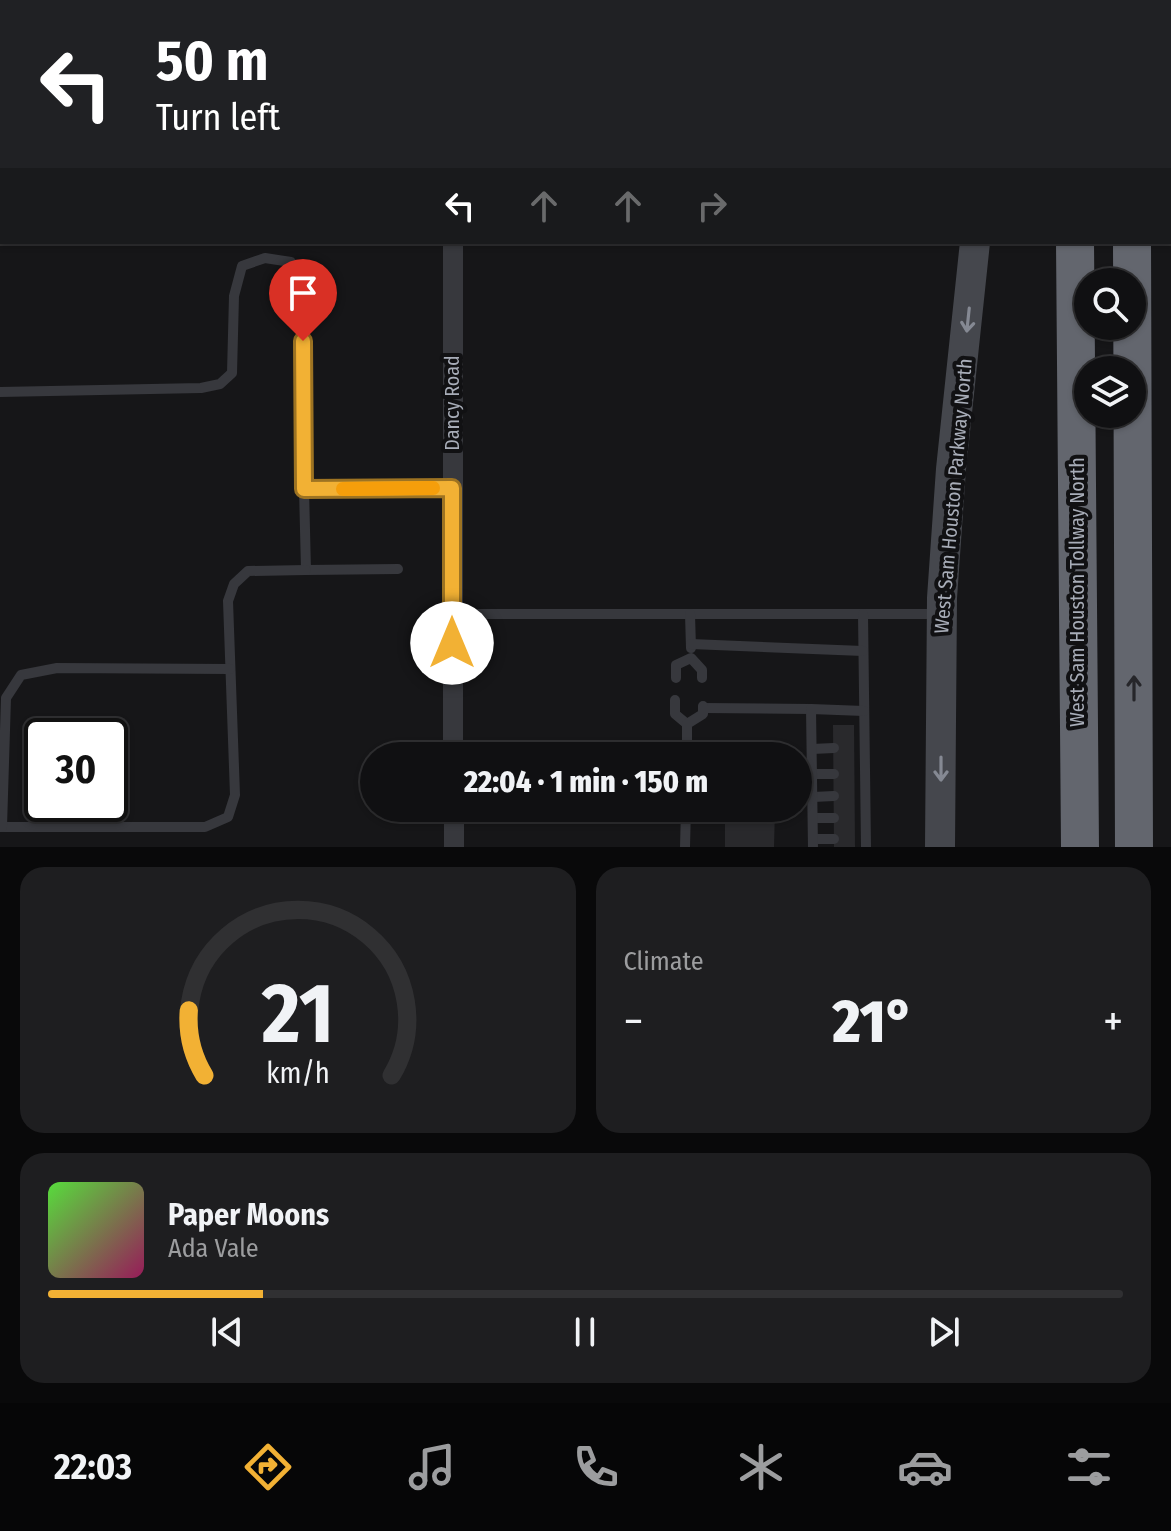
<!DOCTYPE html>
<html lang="en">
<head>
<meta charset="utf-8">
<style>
	body { margin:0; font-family:"Fira Sans Condensed",sans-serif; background:#1e1e20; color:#f1f3f6; height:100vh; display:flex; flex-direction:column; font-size:30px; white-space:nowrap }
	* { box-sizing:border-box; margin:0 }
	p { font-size:26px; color:#9c9d9f }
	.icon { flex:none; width:44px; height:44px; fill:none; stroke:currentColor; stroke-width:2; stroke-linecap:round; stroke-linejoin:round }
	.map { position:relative; height:847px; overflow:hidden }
	.details { display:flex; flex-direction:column; gap:20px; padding:20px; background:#09090a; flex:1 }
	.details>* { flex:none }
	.banner { position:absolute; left:0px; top:0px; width:1172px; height:244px; box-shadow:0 2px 6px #0004,0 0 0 2px #303032; background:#202124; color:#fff; overflow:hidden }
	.buttons { position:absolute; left:1074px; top:268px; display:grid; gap:16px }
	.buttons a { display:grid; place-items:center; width:72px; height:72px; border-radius:50%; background:#101012; box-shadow:0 2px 6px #0004,0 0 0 2px #303032; font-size:40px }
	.speed { position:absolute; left:24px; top:718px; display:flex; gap:16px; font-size:40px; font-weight:700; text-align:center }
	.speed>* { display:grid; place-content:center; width:104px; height:104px; border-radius:50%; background:#101012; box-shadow:0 2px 6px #0004,0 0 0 2px #303032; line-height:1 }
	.speed .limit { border:4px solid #111; border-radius:12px; background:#fff; color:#111 }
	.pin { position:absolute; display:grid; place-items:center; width:68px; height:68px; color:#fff; margin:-82px -34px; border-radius:50% 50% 50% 0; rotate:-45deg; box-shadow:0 0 8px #0007 }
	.pin .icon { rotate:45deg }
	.me { position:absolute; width:88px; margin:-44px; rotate:0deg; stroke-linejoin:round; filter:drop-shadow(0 0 6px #0008) }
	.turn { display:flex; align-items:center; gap:28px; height:168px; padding:0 24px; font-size:36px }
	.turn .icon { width:104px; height:104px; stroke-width:2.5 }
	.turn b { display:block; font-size:56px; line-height:68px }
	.lanes { display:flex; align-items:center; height:76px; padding:0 24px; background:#0003; justify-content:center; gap:40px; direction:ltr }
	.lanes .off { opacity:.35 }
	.big { font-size:60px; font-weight:800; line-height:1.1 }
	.details .card { flex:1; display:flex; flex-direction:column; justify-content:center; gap:12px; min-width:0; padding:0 28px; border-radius:24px; background:#1e1e20 }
	.details .dial { align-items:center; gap:0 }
	.dial svg { height:208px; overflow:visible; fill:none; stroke:#303032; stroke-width:7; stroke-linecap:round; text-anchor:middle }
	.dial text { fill:#f1f3f6; stroke:none }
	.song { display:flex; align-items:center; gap:24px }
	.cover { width:96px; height:96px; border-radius:12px; background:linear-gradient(135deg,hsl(110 70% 55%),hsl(330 70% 35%)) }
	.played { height:8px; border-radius:4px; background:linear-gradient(90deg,#f2b134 20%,#303032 20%) }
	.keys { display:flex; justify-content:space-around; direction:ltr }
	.heat { display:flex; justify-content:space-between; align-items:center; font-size:44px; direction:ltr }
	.details .tiles { flex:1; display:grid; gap:20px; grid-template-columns:1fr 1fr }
	.card:last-child { grid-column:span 2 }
	.trip { position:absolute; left:360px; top:742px; width:452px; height:80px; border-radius:40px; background:#101012; box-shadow:0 2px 6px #0004,0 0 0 2px #303032; font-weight:800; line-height:80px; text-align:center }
	.dock { display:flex; height:128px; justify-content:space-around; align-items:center; background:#060607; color:#9c9d9f }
	.dock .icon { width:56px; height:56px }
	.dock .current { color:#f2b134 }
	.dock b { font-size:36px; color:#f1f3f6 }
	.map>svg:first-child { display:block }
</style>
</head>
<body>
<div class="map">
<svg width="1171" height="847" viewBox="0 0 1171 847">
	<rect width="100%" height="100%" fill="#161618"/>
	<g fill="#29292c">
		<polygon points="833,725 854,725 855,847 834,847"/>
		<polygon points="725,808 775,808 774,847 725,847"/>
	</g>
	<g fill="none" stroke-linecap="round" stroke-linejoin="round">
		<g stroke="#37383d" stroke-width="10">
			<polyline points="0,392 201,388 220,384 232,373 234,296 242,266 265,258 291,262 302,281 304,489"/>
			<polyline points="398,569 306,570 304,489 452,488"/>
			<polyline points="452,614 939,614"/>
			<polyline points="690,614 691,648"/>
			<polyline points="863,614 866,847"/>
			<polyline points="691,644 863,651"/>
			<polyline points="676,678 676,665 691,658 702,670 702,678"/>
			<polyline points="675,700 675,714 687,724"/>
			<polyline points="703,708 811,709"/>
			<polyline points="812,749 834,748"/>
			<polyline points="687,756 687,724 703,714 703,706"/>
			<polyline points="812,774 834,774"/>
			<polyline points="813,797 834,796"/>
			<polyline points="813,818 834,818"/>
			<polyline points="0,827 205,827 228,817 235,795 228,601 234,584 248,571 306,570"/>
			<polyline points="2,827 6,698 21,675 57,668 230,669"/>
			<polyline points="813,839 834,839"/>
			<polyline points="685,847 686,808"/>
			<polyline points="813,847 811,709 864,711"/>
		</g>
		<g stroke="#37383d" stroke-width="20">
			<polyline points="328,0 328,2"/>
			<polyline points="382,2 382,0"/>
			<polyline points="468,2 471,0"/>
			<polyline points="0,203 2,203"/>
			<polyline points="453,242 453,756"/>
			<polyline points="454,808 454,847"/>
		</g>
		<g stroke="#45474d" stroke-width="30">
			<polyline points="985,2 985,0"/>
			<polyline points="940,847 942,598 951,469 975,242"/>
		</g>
		<g stroke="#63666e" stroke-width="38">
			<polyline points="1035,0 1035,2"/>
			<polyline points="1072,0 1072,2"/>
			<polyline points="1131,0 1131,2"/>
			<polyline points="1075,242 1080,847"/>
			<polyline points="1132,242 1134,847"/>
		</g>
	</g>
	<defs><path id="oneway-shaft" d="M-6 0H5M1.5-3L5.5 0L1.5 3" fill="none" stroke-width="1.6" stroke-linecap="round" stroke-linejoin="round" transform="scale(2)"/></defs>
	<g stroke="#858993">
		<use href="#oneway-shaft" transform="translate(968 320) rotate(96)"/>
		<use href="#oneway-shaft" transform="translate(941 769) rotate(90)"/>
	</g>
	<use stroke="#26262a" href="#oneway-shaft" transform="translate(1134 688) rotate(-90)"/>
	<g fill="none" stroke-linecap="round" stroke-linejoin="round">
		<defs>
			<polyline id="route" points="303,341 304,489 452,488 452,643"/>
		</defs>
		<use href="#route" stroke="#9d7322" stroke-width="20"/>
		<use href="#route" stroke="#f2b134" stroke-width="14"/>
		<polyline stroke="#f59e0b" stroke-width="14" points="343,489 433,488"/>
	</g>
	<g text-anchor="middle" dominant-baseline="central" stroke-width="8" stroke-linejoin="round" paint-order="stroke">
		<g font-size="20" fill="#a8adb8" stroke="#111113">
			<text transform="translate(452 403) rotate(-90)">Dancy Road</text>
			<text transform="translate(953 496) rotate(-85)">West Sam Houston Parkway North</text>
			<text transform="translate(1077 592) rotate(-90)">West Sam Houston Tollway North</text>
		</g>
	</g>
</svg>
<div class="buttons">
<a><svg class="icon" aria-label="search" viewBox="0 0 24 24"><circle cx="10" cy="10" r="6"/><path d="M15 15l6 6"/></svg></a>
<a><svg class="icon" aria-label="layers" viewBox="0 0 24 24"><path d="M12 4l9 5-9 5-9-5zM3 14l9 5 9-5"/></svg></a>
</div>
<div class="speed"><div class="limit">30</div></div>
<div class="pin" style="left:303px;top:341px;background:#d93025"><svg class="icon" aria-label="arrive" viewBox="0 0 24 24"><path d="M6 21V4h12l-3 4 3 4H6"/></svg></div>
<svg class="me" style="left:452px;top:643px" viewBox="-20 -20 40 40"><circle r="19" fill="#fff"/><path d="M0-13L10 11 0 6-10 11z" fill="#f2b134"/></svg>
<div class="trip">22:04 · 1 min · 150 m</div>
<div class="banner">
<div class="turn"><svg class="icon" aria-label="left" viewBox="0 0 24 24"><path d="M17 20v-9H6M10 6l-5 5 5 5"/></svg><div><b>50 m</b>Turn left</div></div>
<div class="lanes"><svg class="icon" aria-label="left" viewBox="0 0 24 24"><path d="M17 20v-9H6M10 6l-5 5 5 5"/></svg><svg class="icon off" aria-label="ahead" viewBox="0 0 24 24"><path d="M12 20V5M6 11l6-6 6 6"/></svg><svg class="icon off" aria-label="ahead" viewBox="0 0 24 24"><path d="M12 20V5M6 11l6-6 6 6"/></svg><svg class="icon off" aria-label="right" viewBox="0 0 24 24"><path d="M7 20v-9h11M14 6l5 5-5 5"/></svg></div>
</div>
</div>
<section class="details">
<div class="tiles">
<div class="card dial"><svg viewBox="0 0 100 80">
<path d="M14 69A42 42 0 1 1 86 69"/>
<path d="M14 69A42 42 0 0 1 8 44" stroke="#f2b134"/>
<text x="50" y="56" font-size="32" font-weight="700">21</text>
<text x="50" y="72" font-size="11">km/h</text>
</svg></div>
<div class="card"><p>Climate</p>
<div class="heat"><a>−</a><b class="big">21°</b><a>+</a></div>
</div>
<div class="card">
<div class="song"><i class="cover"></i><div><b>Paper Moons</b><p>Ada Vale</p></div></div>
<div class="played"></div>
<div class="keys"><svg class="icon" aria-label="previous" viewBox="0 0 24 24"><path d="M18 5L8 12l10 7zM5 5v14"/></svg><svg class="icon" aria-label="pause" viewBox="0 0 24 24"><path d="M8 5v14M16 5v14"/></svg><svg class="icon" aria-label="next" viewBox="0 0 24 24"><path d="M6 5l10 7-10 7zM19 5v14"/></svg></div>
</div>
</div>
</section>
<nav class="dock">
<b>22:03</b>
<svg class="icon current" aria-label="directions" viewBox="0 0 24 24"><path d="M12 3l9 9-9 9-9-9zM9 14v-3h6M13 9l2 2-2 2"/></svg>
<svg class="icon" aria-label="music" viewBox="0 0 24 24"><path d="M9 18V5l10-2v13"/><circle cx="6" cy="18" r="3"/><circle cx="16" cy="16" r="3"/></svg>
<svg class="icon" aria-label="phone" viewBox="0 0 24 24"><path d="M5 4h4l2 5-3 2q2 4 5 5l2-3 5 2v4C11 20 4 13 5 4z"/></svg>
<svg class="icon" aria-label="climate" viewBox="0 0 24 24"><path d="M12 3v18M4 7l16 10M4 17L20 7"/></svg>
<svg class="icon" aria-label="car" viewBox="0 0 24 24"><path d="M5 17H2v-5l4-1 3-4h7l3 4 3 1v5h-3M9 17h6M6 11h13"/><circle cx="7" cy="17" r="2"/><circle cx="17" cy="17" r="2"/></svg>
<svg class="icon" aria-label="filters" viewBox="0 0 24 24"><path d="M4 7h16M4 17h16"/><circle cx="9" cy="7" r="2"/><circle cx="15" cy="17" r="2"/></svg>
</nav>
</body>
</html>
